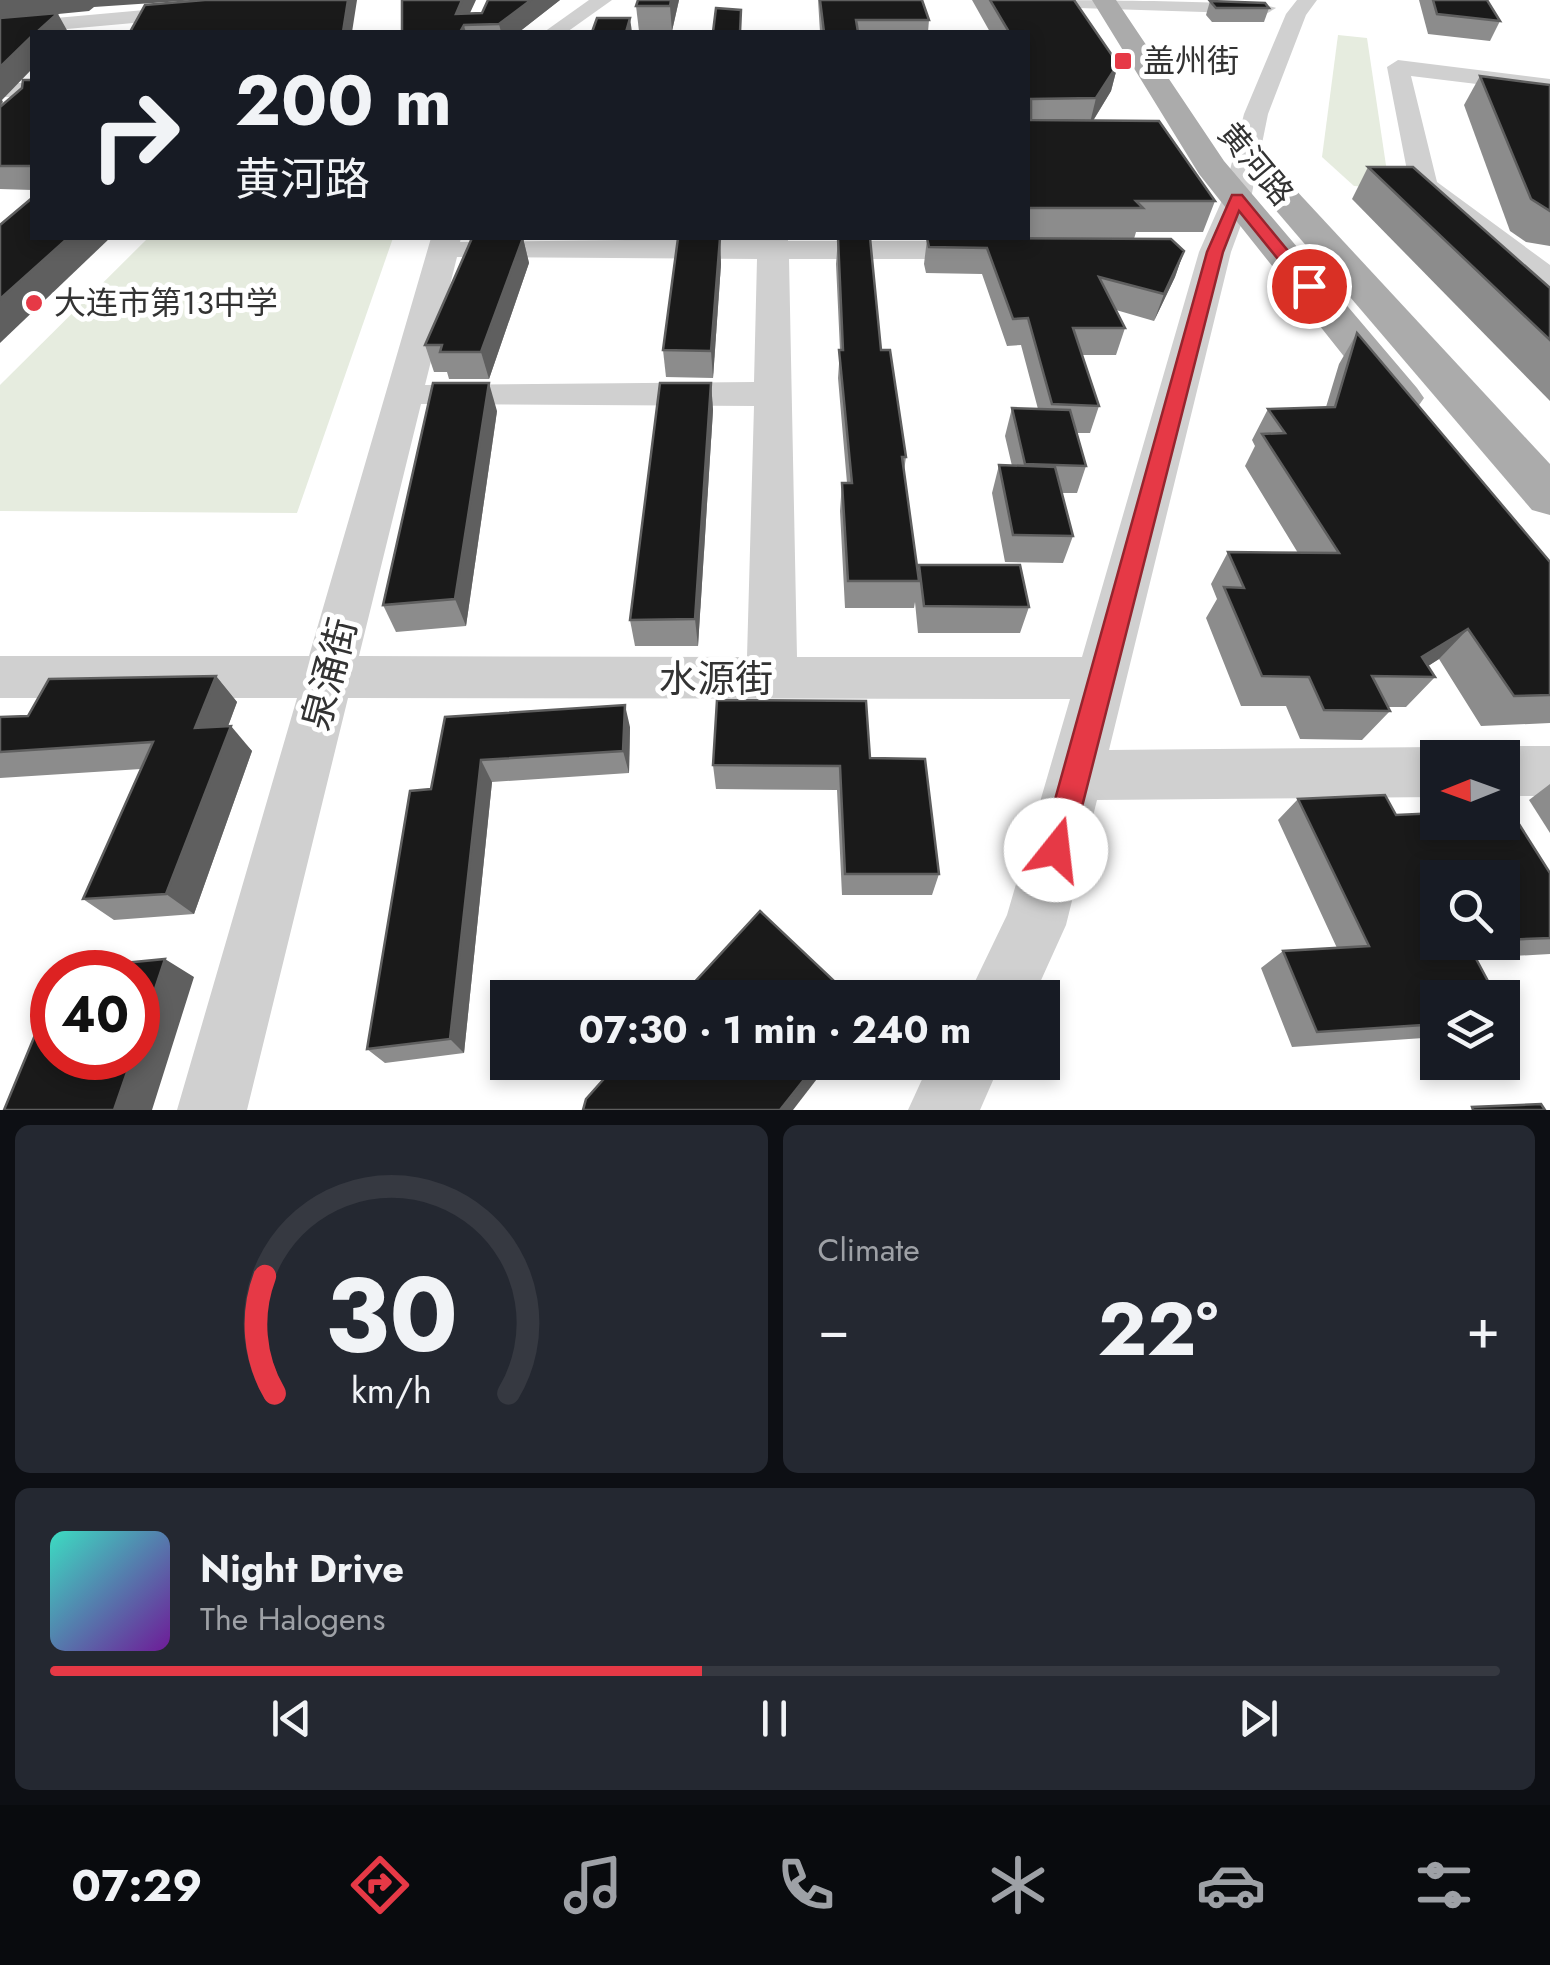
<!DOCTYPE html>
<html lang="en">
<head>
<meta charset="utf-8">
<style>
	body { margin:0; font-family:Jost,"Noto Sans SC",sans-serif; background:#242831; color:#f1f3f6; height:100vh; display:flex; flex-direction:column; font-size:38px; white-space:nowrap }
	* { box-sizing:border-box; margin:0 }
	p { font-size:32px; color:#9ea1a6 }
	.icon { flex:none; width:55px; height:55px; fill:none; stroke:currentColor; stroke-width:2; stroke-linecap:round; stroke-linejoin:round }
	.map { position:relative; height:1110px; overflow:hidden }
	.details { display:flex; flex-direction:column; gap:15px; padding:15px; background:#0d0f14; flex:1 }
	.details>* { flex:none }
	.guide { position:absolute; left:30px; top:30px; width:1000px; height:210px; border-radius:0px; box-shadow:0 5px 15px #0003; background:#171b24; color:#f1f3f6; overflow:hidden }
	.needle { width:65px; rotate:269deg }
	.fabs { position:absolute; left:1420px; top:740px; display:grid; gap:20px }
	.fabs a { display:grid; place-items:center; width:100px; height:100px; border-radius:0px; background:#171b24; box-shadow:0 5px 15px #0003; font-size:50px }
	.speed { position:absolute; left:30px; top:950px; display:flex; gap:20px; font-size:50px; font-weight:700; text-align:center }
	.speed>* { display:grid; place-content:center; width:130px; height:130px; border-radius:50%; background:#171b24; box-shadow:0 5px 15px #0003; line-height:1 }
	.speed .limit { border:15px solid #d22; background:#fff; color:#111 }
	.pin { position:absolute; display:grid; place-items:center; width:85px; height:85px; color:#fff; margin:-42px; border:5px solid #fff; border-radius:50%; box-shadow:0 2px 10px #0007 }
	.me { position:absolute; width:110px; margin:-55px; rotate:16deg; stroke-linejoin:round; filter:drop-shadow(0 0 8px #0008) }
	.turn { display:flex; align-items:center; gap:35px; height:210px; padding:0 40px; font-size:45px }
	.turn .icon { width:130px; height:130px; stroke-width:2.5 }
	.turn b { display:block; font-size:70px; line-height:85px }
	.big { font-size:75px; font-weight:700; line-height:1.1 }
	.details .card { flex:1; display:flex; flex-direction:column; justify-content:center; gap:15px; min-width:0; padding:0 35px; border-radius:15px; background:#242831 }
	.details .dial { align-items:center; gap:0 }
	.dial svg { height:260px; overflow:visible; fill:none; stroke:#363941; stroke-width:7; stroke-linecap:round; text-anchor:middle }
	.dial text { fill:#f1f3f6; stroke:none }
	.song { display:flex; align-items:center; gap:30px }
	.cover { width:120px; height:120px; border-radius:15px; background:linear-gradient(135deg,hsl(170 70% 55%),hsl(280 70% 35%)) }
	.played { height:10px; border-radius:5px; background:linear-gradient(90deg,#e63946 45%,#363941 45%) }
	.keys { display:flex; justify-content:space-around; direction:ltr }
	.heat { display:flex; justify-content:space-between; align-items:center; font-size:55px; direction:ltr }
	.details .tiles { flex:1; display:grid; gap:15px; grid-template-columns:1fr 1fr }
	.card:last-child { grid-column:span 2 }
	.trip { position:absolute; left:490px; top:980px; width:570px; height:100px; border-radius:0px; background:#171b24; box-shadow:0 5px 15px #0003; font-weight:700; line-height:100px; text-align:center }
	.menu { display:flex; height:160px; justify-content:space-around; align-items:center; background:#090b0e; color:#9ea1a6 }
	.menu .icon { width:70px; height:70px }
	.menu .on { color:#e63946 }
	.menu b { font-size:45px; color:#f1f3f6 }
	.map>svg:first-child { display:block }
</style>
</head>
<body>
<div class="map">
<svg width="1550" height="1110" viewBox="0 0 1550 1110">
	<rect width="100%" height="100%" fill="#fff"/>
	<g fill="#e6ecdf">
		<polygon points="1338,35 1367,38 1387,172 1380,188 1354,186 1322,157"/>
		<polygon points="148,238 393,238 297,513 0,511 0,385"/>
	</g>
	<g fill="none" stroke-linecap="round" stroke-linejoin="round">
		<g fill="#d0d0d0" fill-rule="evenodd">
			<polygon points="256,0 333,0 323,6 0,35 0,23"/>
			<polygon points="589,0 612,0 567,32 544,32"/>
			<path d="M1004 0C1043 0 1259 0 1276 8L1266 14 1014 6Z"/>
			<path d="M1297 0H1317L1306 15 1268 114 1251 198 1231 252 1109 750 1438 747 1459 758H1438V797L1097 800 1066 925 1033 998H967L1007 915 1070 699 348 698 247 1110H177L297 698H0V656H309L431 238H461L460 242 788 238V241H986L997 243 1002 250 997 257 986 259H789L797 657H1082L1199 252 1223 198 1244 114 1286 14ZM457 257 757 259 754 382 425 385ZM421 404 754 406 747 657 359 656Z"/>
			<polygon points="1398,60 1550,79 1550,93 1411,76 1437,182 1550,265 1550,290 1539,287 1410,186 1387,67"/>
			<rect x="0" y="83" width="32" height="14"/>
			<polygon points="1502,746 1550,746 1550,796 1502,796 1502,758 1481,758"/>
			<polygon points="930,1062 1001,1062 980,1110 908,1110"/>
		</g>
		<g fill="#ababab" fill-rule="evenodd">
			<polygon points="1092,0 1116,0 1224,161 1417,388 1424,398 1417,408 1401,412 1385,408 1199,174"/>
			<polygon points="1268,170 1280,173 1550,464 1550,515 1532,510 1256,187 1251,180 1256,173"/>
		</g>
	</g>
	<g fill="#8c8c8c" fill-rule="evenodd">
		<polygon points="488,0 560,0 519,32 402,32 470,14 482,13"/>
		<polygon points="638,0 679,0 672,31 639,31 636,6"/>
		<polygon points="818,0 922,0 929,20 928,32 820,32"/>
		<polygon points="972,0 1074,0 1118,64 1111,91 1093,121 1215,201 1203,232 1136,232 1134,239 1184,251 1175,277 1154,321 1116,310 1125,328 1116,355 1082,355 1099,406 1090,433 1076,433 1086,466 1077,493 1062,493 1073,536 1063,563 1005,562 992,493 999,465 1012,466 1005,436 1012,408 1038,409 1021,345 1007,346 982,274 926,273 924,264 927,239 918,238 1028,238 1028,32 990,32"/>
		<polygon points="1419,0 1487,0 1500,21 1490,41 1428,34"/>
		<polygon points="1210,1 1269,8 1264,22 1212,22 1206,15"/>
		<polygon points="1480,76 1550,85 1550,246 1526,242 1510,231 1464,105"/>
		<polygon points="32,80 32,190 0,189 0,107"/>
		<polygon points="1368,167 1550,288 1550,401 1352,199"/>
		<polygon points="523,238 529,263 489,379 449,379 447,372 434,372 425,345"/>
		<polygon points="720,238 721,264 713,378 666,377 663,350"/>
		<polygon points="838,238 881,350 906,457 904,471 918,572 919,565 1029,607 1020,633 918,633 915,602 914,608 845,608 840,511 842,483 847,483 838,378 840,350 836,264"/>
		<polygon points="1357,333 1550,562 1550,723 1481,726 1439,659 1428,666 1435,677 1406,707 1388,707 1390,711 1362,740 1300,739 1286,706 1241,706 1206,618 1217,599 1211,584 1228,552 1298,553 1245,466 1255,446 1252,440 1268,409 1326,407 1339,364"/>
		<polygon points="711,383 713,410 698,646 635,646 630,620"/>
		<polygon points="497,411 466,626 396,632 383,605"/>
		<polygon points="216,676 237,702 228,726 252,751 194,914 114,920 83,899 141,769 0,778 0,717 28,716"/>
		<polygon points="445,717 630,727 629,773 492,782 464,1053 385,1063 367,1049 431,789"/>
		<polygon points="870,758 939,874 932,895 842,895 837,790 716,789 713,765"/>
		<polygon points="1550,784 1550,833 1529,800"/>
		<path d="M1298 799 1396 815 1550 873V954L1475 958 1438 998V1037L1292 1047 1261 968 1283 951 1337 948 1278 820ZM1502 878V942H1438Z"/>
	</g>
	<g fill="#5f5f5f">
		<polygon points="0,0 197,0 94,7 89,11 58,14 68,32 37,32 0,20"/>
		<polygon points="348,0 357,0 352,32 343,32"/>
		<polygon points="462,0 476,0 464,26 466,32 460,32 456,14"/>
		<polygon points="531,0 560,0 519,32 501,32 499,24"/>
		<polygon points="671,0 679,0 672,31 670,6"/>
		<polygon points="630,18 632,32 626,32"/>
		<polygon points="32,36 32,69 2,100 3,102 0,106 0,67"/>
		<polygon points="1118,64 1111,91 1089,127 1096,98"/>
		<polygon points="68,238 110,238 0,343 0,299"/>
		<polygon points="523,238 529,263 489,379 481,352"/>
		<polygon points="720,238 721,264 713,378 711,351"/>
		<polygon points="1184,251 1175,277 1154,321 1164,294"/>
		<polygon points="489,383 497,411 466,626 455,599"/>
		<polygon points="711,383 713,410 698,646 695,619"/>
		<polygon points="1468,629 1439,659 1411,677 1422,657"/>
		<polygon points="216,676 237,702 218,753 195,728"/>
		<polygon points="625,705 630,727 629,773 623,751"/>
		<polygon points="231,726 252,751 194,914 166,894"/>
		<polygon points="481,760 492,782 464,1053 450,1039"/>
		<polygon points="165,959 194,977 152,1110 114,1110 132,1058 138,1058 138,1040"/>
		<polygon points="818,1062 830,1062 793,1110 780,1110"/>
	</g>
	<g fill="#1a1a1a" stroke="#5f5f5f" stroke-width="2.5">
		<polygon points="205,0 348,0 343,32 130,32 145,5"/>
		<polygon points="402,0 462,0 456,14 482,13 488,0 531,0 499,24 464,25 460,32 402,32"/>
		<polygon points="638,0 671,0 670,6 636,6"/>
		<polygon points="820,0 922,0 929,20 856,20 858,32 824,32"/>
		<polygon points="990,0 1074,0 1118,64 1096,98 1031,99 1031,120 1159,121 1215,201 1136,201 1143,208 1028,208 1028,32 1009,32"/>
		<polygon points="1433,0 1487,0 1500,21 1437,14"/>
		<polygon points="1210,1 1265,3 1269,8 1216,8"/>
		<polygon points="716,8 741,10 740,32 713,32"/>
		<polygon points="58,13 37,32 32,32 32,36 0,67 0,18"/>
		<polygon points="597,18 630,18 626,32 592,32"/>
		<polygon points="1480,76 1550,85 1550,211 1531,199"/>
		<polygon points="23,80 32,80 32,166 0,166 0,107 22,88"/>
		<polygon points="1368,167 1413,167 1550,288 1550,340"/>
		<polygon points="32,198 32,238 68,238 0,299 0,225"/>
		<polygon points="472,238 523,238 481,352 440,352 442,345 425,345"/>
		<polygon points="678,238 720,238 711,351 663,350"/>
		<polygon points="838,238 870,238 881,350 890,350 906,457 902,457 919,581 848,581 842,483 852,483 839,350 843,350"/>
		<polygon points="927,238 1171,239 1184,251 1164,294 1099,277 1125,328 1073,328 1099,406 1052,404 1028,318 1013,319 987,248 929,247"/>
		<polygon points="1357,333 1550,562 1550,695 1514,696 1468,629 1422,657 1435,677 1372,676 1390,711 1324,710 1309,677 1262,676 1224,587 1244,588 1228,552 1339,553 1262,434 1285,433 1268,409 1335,407"/>
		<polygon points="433,383 489,383 455,599 383,605"/>
		<polygon points="660,383 711,383 695,619 630,620"/>
		<polygon points="1012,408 1070,410 1086,466 1025,464"/>
		<polygon points="999,465 1055,467 1073,536 1013,535"/>
		<polygon points="919,565 1020,565 1029,607 924,606"/>
		<polygon points="216,676 195,728 231,726 166,894 83,899 153,742 0,752 0,717 28,716 49,679"/>
		<polygon points="717,700 866,701 870,758 925,759 939,874 845,874 840,766 713,765"/>
		<polygon points="625,705 623,751 481,760 450,1039 367,1049 410,791 431,789 445,717"/>
		<polygon points="1385,795 1396,815 1438,813 1438,822 1502,822 1502,810 1510,810 1550,873 1550,938 1502,940 1502,878 1438,878 1438,942 1467,942 1497,998 1438,998 1438,1024 1317,1032 1283,951 1369,946 1298,799"/>
		<polygon points="760,911 852,998 680,998"/>
		<polygon points="165,959 138,1040 138,972 62,972 63,969"/>
		<polygon points="52,994 52,1058 132,1058 114,1110 4,1110"/>
		<polygon points="1502,1007 1509,1020 1502,1020"/>
		<polygon points="619,1062 818,1062 780,1110 583,1110 586,1099"/>
		<polygon points="1541,1104 1545,1110 1473,1110 1472,1107"/>
	</g>
	<polygon fill="#e63946" stroke="#96252e" stroke-width="2.5" points="1232,195 1242,195 1317,286 1303,290 1239,211 1223,252 1071,850 1066,860 1056,864 1046,860 1041,850 1207,252"/>
	<g fill="#e63946" stroke="#fff" stroke-width="4">
		<rect x="1113" y="51" width="20" height="20" rx="5"/>
		<circle cx="34" cy="303" r="10"/>
	</g>
	<g text-anchor="middle" dominant-baseline="central" stroke-width="10" stroke-linejoin="round" paint-order="stroke">
		<g font-size="32" fill="#333" stroke="#fff" text-anchor="start">
			<text x="1143" y="61">盖州街</text>
			<text x="54" y="303">大连市第13中学</text>
		</g>
		<g font-size="32" fill="#333" stroke="#fff">
			<text transform="translate(1256 164) rotate(50)">黄河路</text>
		</g>
		<g font-size="38" fill="#333" stroke="#fff">
			<text transform="translate(329 674) rotate(-75)">泉涌街</text>
			<text x="716" y="678">水源街</text>
		</g>
	</g>
</svg>
<div class="fabs">
<a><svg class="needle" viewBox="-14 -14 28 28"><path d="M0-13l5 13h-10z" fill="#e53935"/><path d="M0 13l5-13h-10z" fill="#9ea1a6"/></svg></a>
<a><svg class="icon" aria-label="search" viewBox="0 0 24 24"><circle cx="10" cy="10" r="6"/><path d="M15 15l6 6"/></svg></a>
<a><svg class="icon" aria-label="layers" viewBox="0 0 24 24"><path d="M12 4l9 5-9 5-9-5zM3 14l9 5 9-5"/></svg></a>
</div>
<div class="speed"><div class="limit">40</div></div>
<div class="pin" style="left:1309px;top:286px;background:#d93025"><svg class="icon" aria-label="arrive" viewBox="0 0 24 24"><path d="M6 21V4h12l-3 4 3 4H6"/></svg></div>
<svg class="me" style="left:1056px;top:850px" viewBox="-20 -20 40 40"><circle r="19" fill="#fff"/><path d="M0-13L10 11 0 6-10 11z" fill="#e63946"/></svg>
<div class="trip">07:30 · 1 min · 240 m</div>
<div class="guide">
<div class="turn"><svg class="icon" aria-label="right" viewBox="0 0 24 24"><path d="M7 20v-9h11M14 6l5 5-5 5"/></svg><div><b>200 m</b>黄河路</div></div>
</div>
</div>
<section class="details">
<div class="tiles">
<div class="card dial"><svg viewBox="0 0 100 80">
<path d="M14 69A42 42 0 1 1 86 69"/>
<path d="M14 69A42 42 0 0 1 11 33" stroke="#e63946"/>
<text x="50" y="56" font-size="32" font-weight="700">30</text>
<text x="50" y="72" font-size="11">km/h</text>
</svg></div>
<div class="card"><p>Climate</p>
<div class="heat"><a>−</a><b class="big">22°</b><a>+</a></div>
</div>
<div class="card">
<div class="song"><i class="cover"></i><div><b>Night Drive</b><p>The Halogens</p></div></div>
<div class="played"></div>
<div class="keys"><svg class="icon" aria-label="previous" viewBox="0 0 24 24"><path d="M18 5L8 12l10 7zM5 5v14"/></svg><svg class="icon" aria-label="pause" viewBox="0 0 24 24"><path d="M8 5v14M16 5v14"/></svg><svg class="icon" aria-label="next" viewBox="0 0 24 24"><path d="M6 5l10 7-10 7zM19 5v14"/></svg></div>
</div>
</div>
</section>
<nav class="menu">
<b>07:29</b>
<svg class="icon on" aria-label="directions" viewBox="0 0 24 24"><path d="M12 3l9 9-9 9-9-9zM9 14v-3h6M13 9l2 2-2 2"/></svg>
<svg class="icon" aria-label="music" viewBox="0 0 24 24"><path d="M9 18V5l10-2v13"/><circle cx="6" cy="18" r="3"/><circle cx="16" cy="16" r="3"/></svg>
<svg class="icon" aria-label="phone" viewBox="0 0 24 24"><path d="M5 4h4l2 5-3 2q2 4 5 5l2-3 5 2v4C11 20 4 13 5 4z"/></svg>
<svg class="icon" aria-label="climate" viewBox="0 0 24 24"><path d="M12 3v18M4 7l16 10M4 17L20 7"/></svg>
<svg class="icon" aria-label="car" viewBox="0 0 24 24"><path d="M5 17H2v-5l4-1 3-4h7l3 4 3 1v5h-3M9 17h6M6 11h13"/><circle cx="7" cy="17" r="2"/><circle cx="17" cy="17" r="2"/></svg>
<svg class="icon" aria-label="filters" viewBox="0 0 24 24"><path d="M4 7h16M4 17h16"/><circle cx="9" cy="7" r="2"/><circle cx="15" cy="17" r="2"/></svg>
</nav>
</body>
</html>
